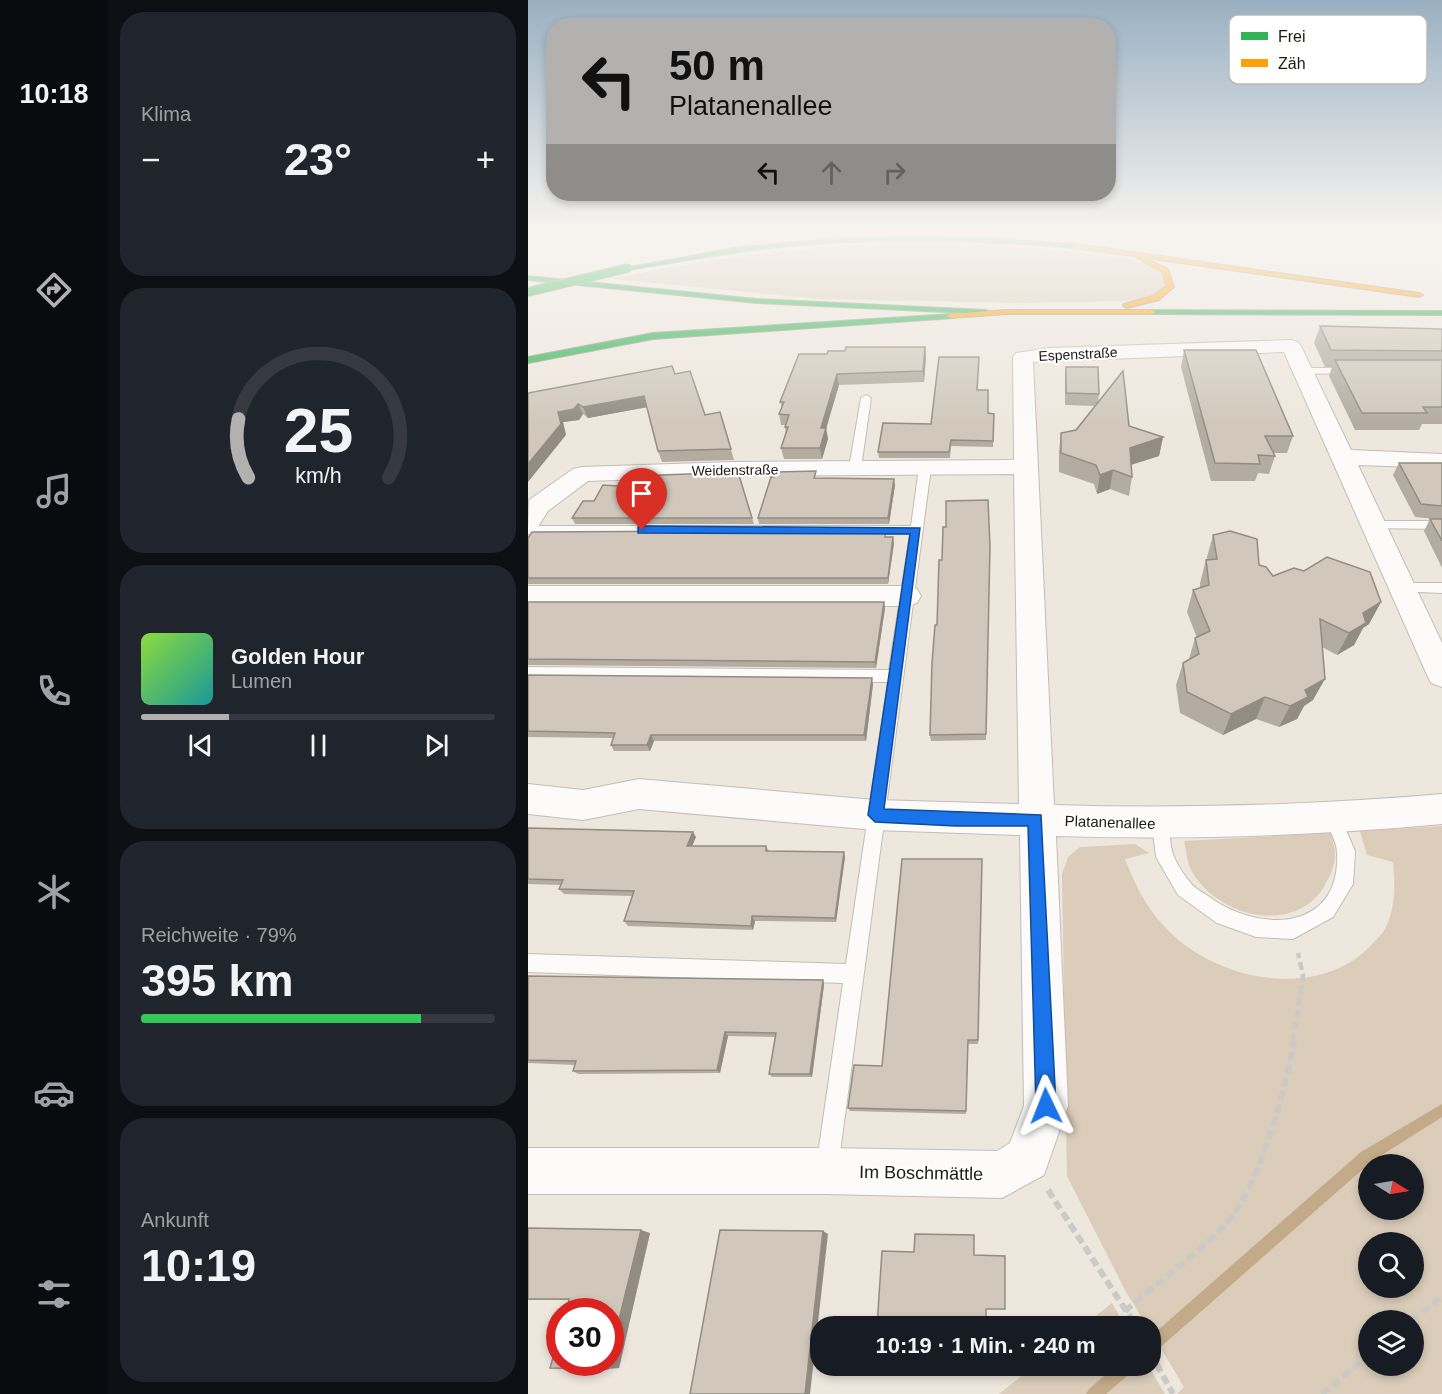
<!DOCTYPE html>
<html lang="de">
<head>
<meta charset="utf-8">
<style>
	body { margin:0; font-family:Arial,sans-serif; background:#20242c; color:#f1f3f6; height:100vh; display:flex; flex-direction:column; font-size:22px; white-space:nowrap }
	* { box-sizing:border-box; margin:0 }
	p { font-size:20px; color:#9ea1a6 }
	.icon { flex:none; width:33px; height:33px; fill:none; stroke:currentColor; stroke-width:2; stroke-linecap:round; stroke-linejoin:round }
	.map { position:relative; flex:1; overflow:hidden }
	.details { display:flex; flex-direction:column; gap:12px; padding:12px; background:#0d0f14; width:420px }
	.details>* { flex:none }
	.guide { position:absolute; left:18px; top:18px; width:570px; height:183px; border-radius:24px; box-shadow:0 3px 9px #0003; background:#b2b1b0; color:#111; overflow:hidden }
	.needle { width:39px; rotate:101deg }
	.buttons { position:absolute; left:830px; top:1154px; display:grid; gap:12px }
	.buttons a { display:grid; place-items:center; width:66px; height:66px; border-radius:50%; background:#171b24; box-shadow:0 3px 9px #0003; font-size:30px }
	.speed { position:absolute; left:18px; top:1298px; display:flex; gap:12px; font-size:30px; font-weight:700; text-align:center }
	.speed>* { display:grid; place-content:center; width:78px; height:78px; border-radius:50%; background:#171b24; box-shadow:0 3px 9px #0003; line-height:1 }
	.speed .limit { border:9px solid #d22; background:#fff; color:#111 }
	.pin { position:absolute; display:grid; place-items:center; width:51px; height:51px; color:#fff; margin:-62px -26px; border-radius:50% 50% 50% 0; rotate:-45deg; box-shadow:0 0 6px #0007 }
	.pin .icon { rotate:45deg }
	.me { position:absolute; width:66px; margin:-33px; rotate:358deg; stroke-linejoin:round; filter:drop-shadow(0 0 4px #0008) }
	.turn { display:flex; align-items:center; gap:21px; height:126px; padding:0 24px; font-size:27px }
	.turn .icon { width:78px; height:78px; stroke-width:2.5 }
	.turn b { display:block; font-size:42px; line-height:51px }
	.lanes { display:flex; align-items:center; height:57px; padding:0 24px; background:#0003; justify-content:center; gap:30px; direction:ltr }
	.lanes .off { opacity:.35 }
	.big { font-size:45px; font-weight:800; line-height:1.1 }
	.details .tile { flex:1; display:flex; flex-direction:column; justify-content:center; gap:9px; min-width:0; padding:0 21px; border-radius:24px; background:#20242c }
	.details .dial { align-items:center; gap:0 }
	.dial svg { height:156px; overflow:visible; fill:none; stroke:#363941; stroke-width:7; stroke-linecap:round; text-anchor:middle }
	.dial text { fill:#f1f3f6; stroke:none }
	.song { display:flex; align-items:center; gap:18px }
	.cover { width:72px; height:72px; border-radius:9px; background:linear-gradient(135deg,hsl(90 70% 55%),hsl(180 70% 35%)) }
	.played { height:6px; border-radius:3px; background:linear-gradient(90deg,#b2b1b0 25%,#363941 25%) }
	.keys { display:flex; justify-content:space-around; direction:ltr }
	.heat { display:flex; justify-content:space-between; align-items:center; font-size:33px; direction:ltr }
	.charge { height:9px; border-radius:4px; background:linear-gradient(90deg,#34c759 79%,#363941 0) }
	.trip { position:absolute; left:282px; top:1316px; width:351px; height:60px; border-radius:24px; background:#171b24; box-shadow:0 3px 9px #0003; font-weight:800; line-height:60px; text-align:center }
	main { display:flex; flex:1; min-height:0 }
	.dock { display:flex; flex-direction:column; width:108px; justify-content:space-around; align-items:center; background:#090b0e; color:#9ea1a6 }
	.dock .icon { width:42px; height:42px }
	.dock .on { color:#b2b1b0 }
	.dock b { font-size:27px; color:#f1f3f6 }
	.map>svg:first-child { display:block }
</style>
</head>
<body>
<main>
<nav class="dock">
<b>10:18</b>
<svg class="icon on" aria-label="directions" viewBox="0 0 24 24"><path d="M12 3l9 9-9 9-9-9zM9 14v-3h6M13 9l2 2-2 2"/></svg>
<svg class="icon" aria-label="music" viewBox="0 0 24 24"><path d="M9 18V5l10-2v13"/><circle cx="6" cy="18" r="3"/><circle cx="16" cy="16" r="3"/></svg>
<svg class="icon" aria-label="phone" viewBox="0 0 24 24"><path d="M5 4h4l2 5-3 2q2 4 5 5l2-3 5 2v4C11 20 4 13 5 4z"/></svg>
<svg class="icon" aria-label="climate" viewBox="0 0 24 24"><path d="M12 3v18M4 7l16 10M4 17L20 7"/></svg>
<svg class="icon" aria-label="car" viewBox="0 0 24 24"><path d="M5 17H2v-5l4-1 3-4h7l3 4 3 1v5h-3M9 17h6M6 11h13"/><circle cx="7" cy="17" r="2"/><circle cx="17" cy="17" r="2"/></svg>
<svg class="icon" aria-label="filters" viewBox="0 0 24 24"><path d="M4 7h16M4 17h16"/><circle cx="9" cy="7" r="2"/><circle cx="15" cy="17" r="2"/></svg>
</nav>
<section class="details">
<div class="tile"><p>Klima</p>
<div class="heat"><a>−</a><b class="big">23°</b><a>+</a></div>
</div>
<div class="tile dial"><svg viewBox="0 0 100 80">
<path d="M14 69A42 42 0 1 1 86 69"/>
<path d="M14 69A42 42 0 0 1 9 39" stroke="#b2b1b0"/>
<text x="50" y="56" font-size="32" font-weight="700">25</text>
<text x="50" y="72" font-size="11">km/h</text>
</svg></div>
<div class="tile">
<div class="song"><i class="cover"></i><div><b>Golden Hour</b><p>Lumen</p></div></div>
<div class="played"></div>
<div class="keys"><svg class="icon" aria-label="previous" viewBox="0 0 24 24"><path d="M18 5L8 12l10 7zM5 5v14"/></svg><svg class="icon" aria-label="pause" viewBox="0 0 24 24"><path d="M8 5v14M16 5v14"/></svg><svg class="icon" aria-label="next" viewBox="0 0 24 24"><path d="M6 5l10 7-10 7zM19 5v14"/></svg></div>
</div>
<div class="tile"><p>Reichweite · 79%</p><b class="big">395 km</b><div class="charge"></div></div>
<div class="tile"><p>Ankunft</p><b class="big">10:19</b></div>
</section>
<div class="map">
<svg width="914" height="1394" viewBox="0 0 914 1394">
	<rect width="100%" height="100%" fill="#eee7de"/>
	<g fill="#dbcdba" fill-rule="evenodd">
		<path d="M373 243 473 244 598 258 622 264 633 274 636 285 628 295 604 301 494 303 292 299 84 279C182 258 273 247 373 243Z"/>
		<path d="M914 826V1394H649L656 1387 623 1332 622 1326H619L598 1292 539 1176 534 874 540 857 552 847 607 844 621 853 597 859C607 884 617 906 636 926 685 981 792 1003 845 943 849 939 854 934 857 929 868 907 867 885 865 862L839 855 832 831ZM840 1164H885V1209H840ZM840 1242H885V1287H840ZM840 1320H885V1365H840Z"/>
		<path d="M803 833C804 840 807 848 807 855 807 866 802 876 797 885 768 937 686 917 662 868 659 860 658 849 656 841Z"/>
		<polygon points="584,1303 597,1326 555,1326"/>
		<polygon points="507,1365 620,1365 637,1394 471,1394"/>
	</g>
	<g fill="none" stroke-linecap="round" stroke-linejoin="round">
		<g fill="#c3aa88" fill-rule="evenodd">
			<polygon points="914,1104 914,1117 843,1162 627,1352 622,1354 622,1337 833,1152"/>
			<polygon points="589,1365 609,1365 606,1370 578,1394 558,1394 561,1389"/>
		</g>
		<defs>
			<g id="lane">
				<polygon points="822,368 826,369 826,373 774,374 769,371 774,368"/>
				<polygon points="338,395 343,398 333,468 327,471 321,468 333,398"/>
				<polygon points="397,465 403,468 310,1168 307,1176 299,1179 291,1176 288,1168 315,983 0,972 0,954 318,964 360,682 0,679 0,667 361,670 382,534 0,534 0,526 383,526 391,468"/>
				<polygon points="845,521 914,521 914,529 841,528 839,525"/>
				<polygon points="874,583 914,583 914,593 869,591 867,588 869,585"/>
				<path d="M805 812 811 814 827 851 825 884 805 917 765 939 728 937 689 923 650 895 628 857 624 824 626 819 632 817 638 819C643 830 641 843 645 854 648 863 656 875 662 882 666 888 674 892 680 896 729 933 813 933 809 853 809 842 801 829 797 819L799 814Z"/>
			</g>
			<g id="street">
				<path d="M763 340 770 342 773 346 823 450 914 454V468L830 465 914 643V687L903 683 899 675 756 352 505 362 526 805C656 809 785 805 914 794V824C785 836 657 840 528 836L540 1106 516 1175 474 1198 298 1194H0V1148H298L469 1151 482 1143 496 1106 492 835 347 830 111 809 55 820 0 814V784L55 790 111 779 347 800 491 804 486 474 205 476 60 481 20 511 9 528 0 530 1 500 45 469 54 467 205 462 486 460 485 357 488 353 520 348Z"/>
				<polygon points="0,586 379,586 389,589 393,596 389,603 379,606 0,606"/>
			</g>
			<g id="fast">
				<path d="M380 236 464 238 548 244 552 246 548 248C450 240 351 237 253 247 201 252 151 262 100 270L96 268 212 247 296 239Z"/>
				<polygon points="0,276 229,299 458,310 462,312 458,314 229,303 0,280"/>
				<polygon points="621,310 914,311 914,315 624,314 621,314"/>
				<polygon points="423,314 426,314 426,318 125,339 0,363 0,357 125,333"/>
			</g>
			<g id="slow">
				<polygon points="548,244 891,293 895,295 891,297 617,258 640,269 646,287 631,300 599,308 595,306 596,304 625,296 638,286 634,272 606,256 545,248 545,244"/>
				<polygon points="478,310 624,310 628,312 624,314 478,314 423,318 419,316 423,314"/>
			</g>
		</defs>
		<use href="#lane" stroke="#c3bdb6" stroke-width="2"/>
		<use href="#street" stroke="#c3bdb6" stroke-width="2"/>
		<use href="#fast" stroke="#a2998d" stroke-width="2"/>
		<use href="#slow" stroke="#a2998d" stroke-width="2"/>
		<polyline stroke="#cccac7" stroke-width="4.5" stroke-dasharray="8 4" stroke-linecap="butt" points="765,1041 775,975 770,953"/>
		<g stroke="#cccac7" stroke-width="6" stroke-dasharray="9 4.5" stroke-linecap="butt">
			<polyline points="520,1190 608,1326"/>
			<path d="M597 1311C629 1283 669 1255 698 1224 730 1190 759 1087 766 1040"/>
			<polyline points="883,1320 914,1297"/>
			<polyline points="622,1352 645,1394"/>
			<polyline points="794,1394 840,1356"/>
		</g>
		<use href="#lane" fill="#fcfbfa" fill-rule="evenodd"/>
		<use href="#street" fill="#fcfbfa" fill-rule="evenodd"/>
		<use href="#fast" fill="#30b455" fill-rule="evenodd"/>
		<use href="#slow" fill="#ff9f0a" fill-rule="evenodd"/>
		<defs>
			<polyline id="fast-bridge" points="0,292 100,268"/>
		</defs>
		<use href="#fast-bridge" stroke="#a2998d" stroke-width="10" stroke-linecap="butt"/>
		<use href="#fast-bridge" stroke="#30b455" stroke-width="8"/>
	</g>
	<g fill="#b4aca1">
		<polygon points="792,326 914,329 914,424 894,424 891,430 827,430 801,376 804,367 797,367 786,343"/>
		<polygon points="397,347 398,357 396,382 311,385 298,428 300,439 294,459 256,459 253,448 258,434 257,427 257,425 253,425 251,414 254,407 252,402 317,351"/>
		<polygon points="656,350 765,436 759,453 746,453 747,456 741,474 730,473 727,481 683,481 653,367"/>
		<polygon points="538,367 571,394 570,402 601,426 635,437 631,456 603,465 604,477 601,496 582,489 569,494 566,484 531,472 531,452 533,433 548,430 567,406 537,405 537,378"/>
		<polygon points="147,374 177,415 192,412 206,460 134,462 130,451 119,407 60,418 55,414 51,420 35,422 38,435 0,393"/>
		<polygon points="449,390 460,413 466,414 465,447 423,446 422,458 351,458 350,452 403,424"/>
		<polygon points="871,463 914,463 914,568 896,531 902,519 908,519 887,517 865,475"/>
		<polygon points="210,472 226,524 47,524 44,518 66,501 104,487"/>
		<polygon points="367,485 361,524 231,524 230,518"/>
		<polygon points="460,500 458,740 403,741 402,735 414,560 418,527"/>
		<polygon points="685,535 731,565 745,576 853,602 841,624 835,628 826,645 809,655 794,647 785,700 776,706 769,719 751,727 728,719 695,735 652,713 648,685 655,663 661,659 667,638 669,638 659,612 665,590 672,588 672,583 678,560 679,560 679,557"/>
		<polygon points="358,537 366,543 360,584 0,584 0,538"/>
		<polygon points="0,602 356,602 357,608 348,668 0,665"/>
		<polygon points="0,675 345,684 338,741 126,741 122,751 86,751 83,745 85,738 0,737"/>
		<polygon points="0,828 168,837 164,846 238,846 241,851 317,857 308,922 227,921 225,930 100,926 96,921 104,896 36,894 31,889 33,885 0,884"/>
		<polygon points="454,859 450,1044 440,1044 438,1114 322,1111 320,1108 354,1066"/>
		<polygon points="0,976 295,980 296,985 284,1077 244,1077 241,1074 247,1037 200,1036 192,1073 50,1074 45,1071 47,1065 0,1063"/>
		<polygon points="0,1228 122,1233 91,1368 41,1300 0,1300"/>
	</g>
	<g fill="#928c83">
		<polygon points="397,347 398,357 396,382 395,371"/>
		<polygon points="309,374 311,385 295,439 293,428"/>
		<polygon points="116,396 120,407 60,418 55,407"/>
		<polygon points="50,404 55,414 51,420 35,422 38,435 0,482 0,464 30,412"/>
		<polygon points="298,428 300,439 294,459 292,448"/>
		<polygon points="635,437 631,456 599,466 602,448"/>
		<polygon points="585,470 582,489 569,494 572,475"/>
		<polygon points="366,479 367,485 361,524 360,518"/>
		<polygon points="365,537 366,543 360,584 360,578"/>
		<polygon points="356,602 357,608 348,668 347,662"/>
		<polygon points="853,602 841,624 835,628 826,645 809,655 821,633 835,613"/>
		<polygon points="344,678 345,684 338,741 336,735"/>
		<polygon points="797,679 785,700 776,706 769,719 751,727 762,706 777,690"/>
		<polygon points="737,697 728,719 695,735 703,714"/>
		<polygon points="123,735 126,741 122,751 119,745"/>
		<polygon points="165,832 168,837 162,851 159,846"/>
		<polygon points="316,852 317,857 308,922 307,918"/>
		<polygon points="224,916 227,921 225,930 223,926"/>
		<polygon points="295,980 296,985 284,1077 282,1074"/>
		<polygon points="197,1032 200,1036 192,1073 189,1070"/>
		<polygon points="113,1230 122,1233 91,1368 80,1369 81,1362 82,1362 82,1356"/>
		<polygon points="295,1231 300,1234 282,1394 277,1394"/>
	</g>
	<g fill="#d1c8bb" stroke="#928c83" stroke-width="1.5">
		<polygon points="792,326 914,329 914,351 803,350"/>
		<polygon points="318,347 397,347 395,371 309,374 293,428 298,428 292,448 253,448 260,427 257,427 261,415 251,414 256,402 252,402 271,354 299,354 300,351 317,351"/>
		<polygon points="656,350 728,350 765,436 737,436 747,456 730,455 732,464 687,463"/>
		<polygon points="411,357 451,357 449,390 460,390 460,413 466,414 465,441 423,440 421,452 350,452 355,423 403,424"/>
		<polygon points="807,360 914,360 914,407 895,407 899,413 834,413"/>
		<polygon points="144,366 147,374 162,371 177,415 192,412 203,449 130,451 116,396 55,407 50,404 46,409 30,412 33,424 0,464 0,393"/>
		<polygon points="538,367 570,367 571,394 538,393"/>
		<polygon points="595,371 601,426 635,437 602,448 604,477 585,470 572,475 568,465 533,453 533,433 548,430"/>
		<polygon points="871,463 914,463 914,506 893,504"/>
		<polygon points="288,471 286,478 366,479 360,518 230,518 243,477 246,477 248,472"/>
		<polygon points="210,472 224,518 44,518 55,501 66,501 75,485 104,487 109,476"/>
		<polygon points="460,500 462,546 458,734 402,735 404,663 407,625 409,625 411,560 414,560 415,527 418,527 418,501"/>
		<polygon points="902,519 914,519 914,541"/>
		<polygon points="358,530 357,537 365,537 360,578 0,578 0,538 4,532"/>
		<polygon points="702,531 729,539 731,565 738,567 745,576 766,568 776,571 799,557 842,572 853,602 835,613 838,623 821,633 792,619 797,679 777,690 780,697 762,706 737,697 703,714 659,692 655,663 671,654 667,638 682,631 665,590 681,585 678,560 689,559 685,535"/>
		<polygon points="0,602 356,602 347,662 0,659"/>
		<polygon points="0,675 344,678 336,735 123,735 119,745 83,745 87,733 0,731"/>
		<polygon points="0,828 165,832 159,846 238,846 238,851 316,852 307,918 224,916 223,926 96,921 106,891 31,889 35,880 0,879"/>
		<polygon points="374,859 454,859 450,1040 440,1040 438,1111 320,1108 326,1065 354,1066"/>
		<polygon points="0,976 295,980 282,1074 241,1074 248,1033 197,1032 189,1070 45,1071 48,1061 0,1060"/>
		<polygon points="0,1228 113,1230 82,1356 82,1311 38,1311 41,1299 0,1299"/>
		<polygon points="192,1230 295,1231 277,1394 162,1394"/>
		<polygon points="387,1234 446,1235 446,1255 477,1256 477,1309 458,1309 458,1326 349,1326 354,1251 386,1252"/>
		<polygon points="32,1333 32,1362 81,1362 80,1369 22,1368"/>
	</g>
	<linearGradient id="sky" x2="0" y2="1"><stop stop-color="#99b0c2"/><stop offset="0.54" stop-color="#f7f4f0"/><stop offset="1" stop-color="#f7f4f0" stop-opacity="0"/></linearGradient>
	<rect width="914" height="427" fill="url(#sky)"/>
	<polygon fill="#1a73e8" stroke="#114b97" stroke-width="1.5" points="114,526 392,528 356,809 513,815 528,1106 525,1112 518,1115 511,1112 508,1106 500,826 428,826 347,822 340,815 382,534 110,533 110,527"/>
	<g text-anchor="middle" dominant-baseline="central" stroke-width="4.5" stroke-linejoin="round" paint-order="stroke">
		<g font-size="14" fill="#1d1913" stroke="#fff">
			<text transform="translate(550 354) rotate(-3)">Espenstraße</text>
			<text transform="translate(207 470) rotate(-1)">Weidenstraße</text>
		</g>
		<g font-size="15" fill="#1d1913" stroke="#fff">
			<text transform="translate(582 822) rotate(2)">Platanenallee</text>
		</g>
		<g font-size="18" fill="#1d1913" stroke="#fff">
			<text transform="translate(393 1173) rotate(1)">Im Boschmättle</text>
		</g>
	</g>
	<rect x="701" y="15" width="198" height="69" rx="9" fill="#fff" stroke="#bbbab8" stroke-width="1.5"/>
	<rect x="713" y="32" width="27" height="8" fill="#30b455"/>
	<rect x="713" y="59" width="27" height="8" fill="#ff9f0a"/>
	<g font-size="16" fill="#1d1913">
		<text x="750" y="42">Frei</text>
		<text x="750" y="69">Zäh</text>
	</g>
</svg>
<div class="buttons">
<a><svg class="needle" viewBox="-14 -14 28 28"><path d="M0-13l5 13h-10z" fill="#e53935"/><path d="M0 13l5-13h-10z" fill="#9ea1a6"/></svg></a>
<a><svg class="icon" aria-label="search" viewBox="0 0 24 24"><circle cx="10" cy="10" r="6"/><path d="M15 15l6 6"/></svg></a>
<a><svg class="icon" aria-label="layers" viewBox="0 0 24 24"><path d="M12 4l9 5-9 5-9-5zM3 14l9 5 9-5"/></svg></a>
</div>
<div class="speed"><div class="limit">30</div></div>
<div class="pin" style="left:114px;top:530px;background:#d93025"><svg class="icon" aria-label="arrive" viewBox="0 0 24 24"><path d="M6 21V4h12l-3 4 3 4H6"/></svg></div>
<svg class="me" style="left:518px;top:1106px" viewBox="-20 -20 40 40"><path d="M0-17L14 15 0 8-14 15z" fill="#1a73e8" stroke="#fff" stroke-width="4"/></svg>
<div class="trip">10:19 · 1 Min. · 240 m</div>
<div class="guide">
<div class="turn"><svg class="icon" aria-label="left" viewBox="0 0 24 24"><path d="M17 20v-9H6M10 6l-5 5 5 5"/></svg><div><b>50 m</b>Platanenallee</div></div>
<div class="lanes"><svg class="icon" aria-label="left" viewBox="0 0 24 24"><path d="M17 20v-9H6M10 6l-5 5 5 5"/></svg><svg class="icon off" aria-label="ahead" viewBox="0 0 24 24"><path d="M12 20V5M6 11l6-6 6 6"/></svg><svg class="icon off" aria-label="right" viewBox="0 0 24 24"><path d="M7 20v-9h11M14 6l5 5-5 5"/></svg></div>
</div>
</div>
</main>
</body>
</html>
